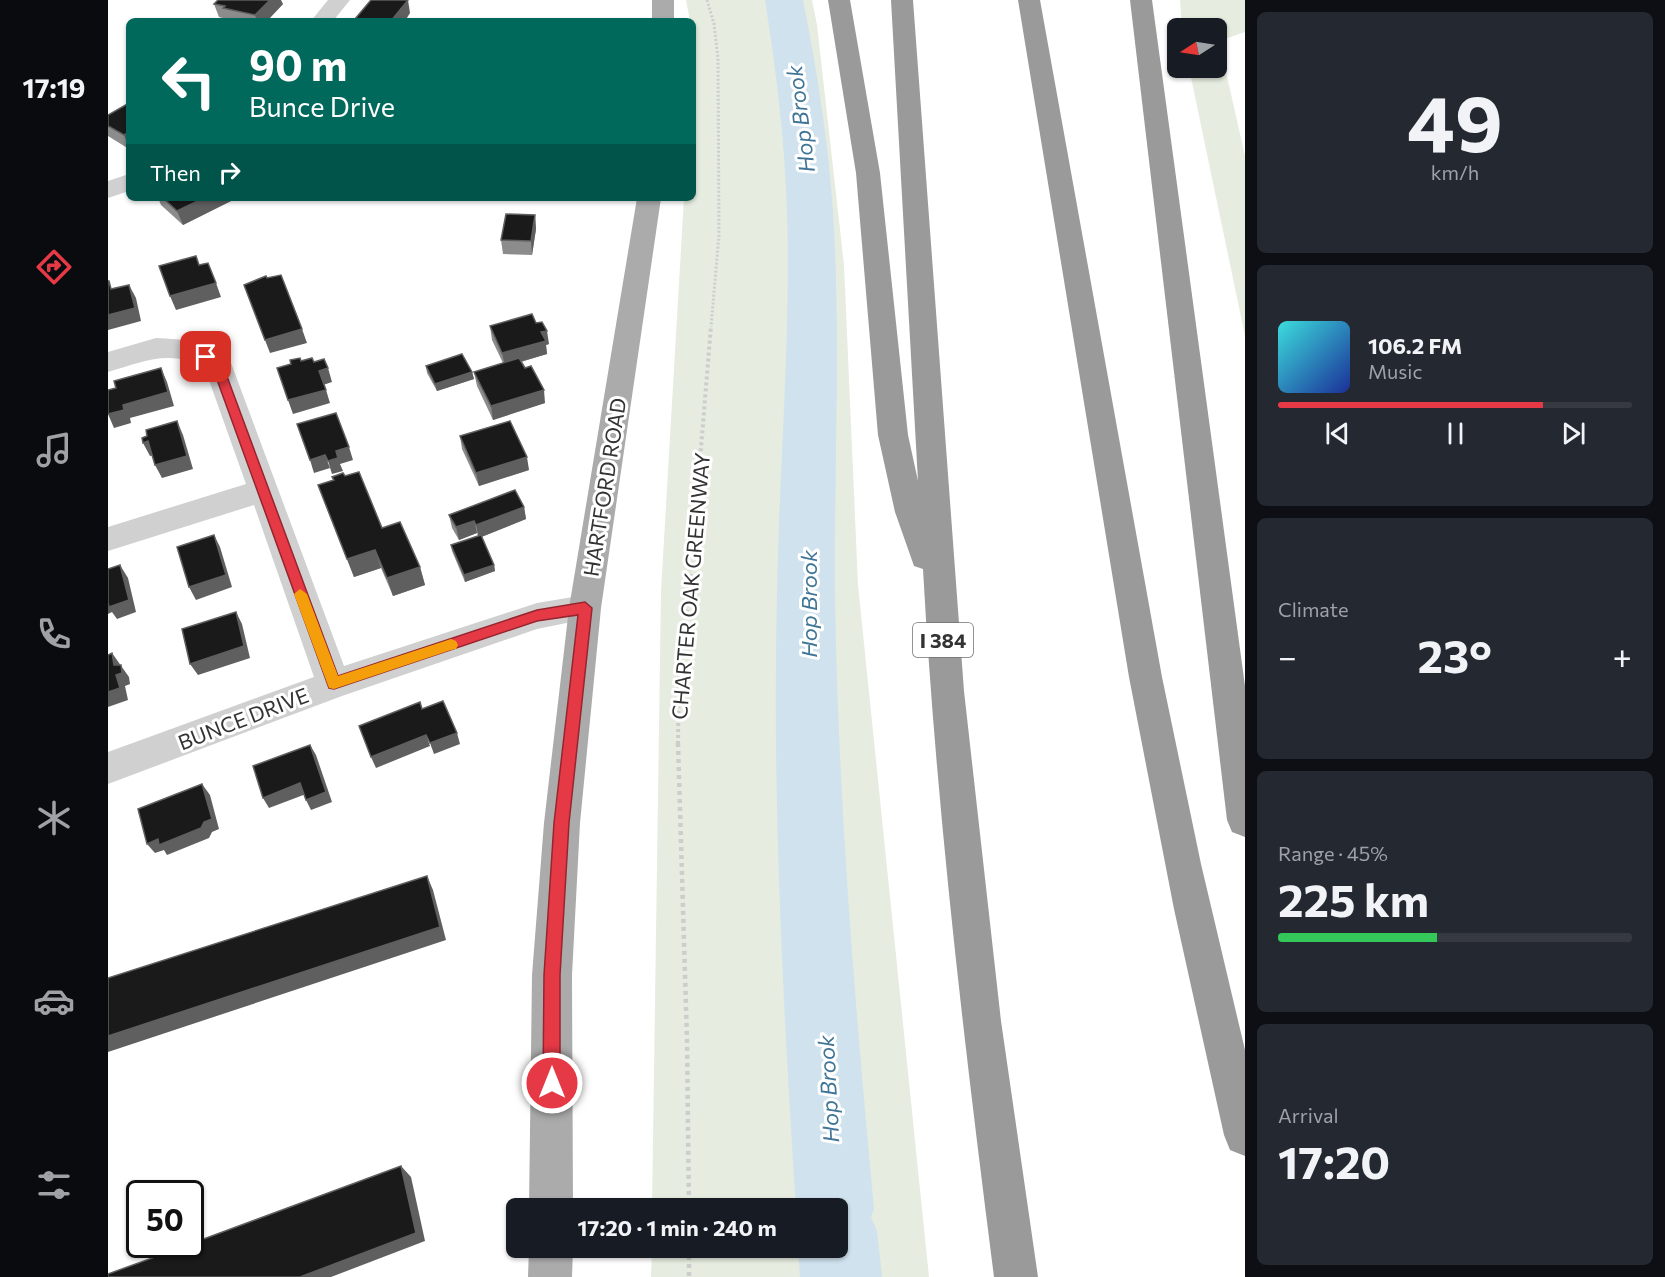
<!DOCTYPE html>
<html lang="en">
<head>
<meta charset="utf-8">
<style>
	body { margin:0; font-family:Commissioner,sans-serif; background:#242831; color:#f1f3f6; height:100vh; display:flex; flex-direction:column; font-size:22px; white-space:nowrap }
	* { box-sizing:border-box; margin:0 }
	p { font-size:20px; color:#9ea1a6 }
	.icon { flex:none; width:33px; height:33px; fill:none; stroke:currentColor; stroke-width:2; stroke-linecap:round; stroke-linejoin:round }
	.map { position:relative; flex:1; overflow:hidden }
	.drawer { display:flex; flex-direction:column; gap:12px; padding:12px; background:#0d0f14; width:420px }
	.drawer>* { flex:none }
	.hud { position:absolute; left:18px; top:18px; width:570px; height:183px; border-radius:9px; box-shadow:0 2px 4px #0004; background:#00695c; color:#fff; overflow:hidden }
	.needle { width:39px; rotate:258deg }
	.fabs { position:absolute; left:1059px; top:18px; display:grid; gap:12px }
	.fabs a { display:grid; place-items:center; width:60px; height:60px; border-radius:9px; background:#171b24; box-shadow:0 2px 4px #0004; font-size:30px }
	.speed { position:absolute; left:18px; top:1180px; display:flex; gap:12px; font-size:30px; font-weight:700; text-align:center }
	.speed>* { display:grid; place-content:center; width:78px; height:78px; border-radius:50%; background:#171b24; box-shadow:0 2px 4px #0004; line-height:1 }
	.speed .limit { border:3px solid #111; border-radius:9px; background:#fff; color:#111 }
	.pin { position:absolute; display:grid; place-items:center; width:51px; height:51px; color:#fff; margin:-26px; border-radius:12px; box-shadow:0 3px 9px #0006 }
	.me { position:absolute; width:66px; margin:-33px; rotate:0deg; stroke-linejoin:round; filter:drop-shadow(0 0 4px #0008) }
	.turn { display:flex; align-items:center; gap:21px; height:126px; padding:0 24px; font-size:27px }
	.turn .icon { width:78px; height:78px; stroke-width:2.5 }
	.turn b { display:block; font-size:42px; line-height:51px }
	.then { display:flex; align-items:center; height:57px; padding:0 24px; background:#0003; gap:12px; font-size:22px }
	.big { font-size:45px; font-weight:700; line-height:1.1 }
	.drawer .card { flex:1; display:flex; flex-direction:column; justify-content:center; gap:9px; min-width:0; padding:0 21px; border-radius:9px; background:#242831 }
	.drawer .dial { align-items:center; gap:0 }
	.dial b { font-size:78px; line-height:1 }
	.song { display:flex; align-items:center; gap:18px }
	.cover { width:72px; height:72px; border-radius:9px; background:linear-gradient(135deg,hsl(180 70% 55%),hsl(230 70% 35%)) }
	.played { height:6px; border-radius:3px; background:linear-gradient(90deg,#e63946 75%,#363941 75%) }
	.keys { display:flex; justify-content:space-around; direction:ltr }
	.heat { display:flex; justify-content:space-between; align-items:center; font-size:33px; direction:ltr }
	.charge { height:9px; border-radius:4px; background:linear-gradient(90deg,#34c759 45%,#363941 0) }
	.trip { position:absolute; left:398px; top:1198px; width:342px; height:60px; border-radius:9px; background:#171b24; box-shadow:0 2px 4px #0004; font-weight:700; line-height:60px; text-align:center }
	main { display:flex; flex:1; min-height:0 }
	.tabs { display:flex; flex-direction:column; width:108px; justify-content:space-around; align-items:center; background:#090b0e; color:#9ea1a6 }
	.tabs .icon { width:42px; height:42px }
	.tabs .on { color:#e63946 }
	.tabs b { font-size:27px; color:#f1f3f6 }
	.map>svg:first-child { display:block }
</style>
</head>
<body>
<main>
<nav class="tabs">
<b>17:19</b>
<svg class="icon on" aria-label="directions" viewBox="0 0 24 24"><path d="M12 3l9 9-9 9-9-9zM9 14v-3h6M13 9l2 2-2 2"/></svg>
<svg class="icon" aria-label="music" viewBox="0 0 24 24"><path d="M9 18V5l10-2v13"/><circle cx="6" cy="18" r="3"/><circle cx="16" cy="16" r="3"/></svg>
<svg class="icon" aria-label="phone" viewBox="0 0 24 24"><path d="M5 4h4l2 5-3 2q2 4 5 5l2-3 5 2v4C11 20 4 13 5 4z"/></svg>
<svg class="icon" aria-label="climate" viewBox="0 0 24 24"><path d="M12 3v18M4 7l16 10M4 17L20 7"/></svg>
<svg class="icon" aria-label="car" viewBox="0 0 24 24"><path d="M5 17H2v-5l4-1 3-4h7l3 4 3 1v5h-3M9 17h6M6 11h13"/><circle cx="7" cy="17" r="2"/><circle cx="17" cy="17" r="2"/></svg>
<svg class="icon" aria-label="filters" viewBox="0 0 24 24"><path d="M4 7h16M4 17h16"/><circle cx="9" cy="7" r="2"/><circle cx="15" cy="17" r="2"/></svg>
</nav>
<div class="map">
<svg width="1137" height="1277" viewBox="0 0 1137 1277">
	<rect width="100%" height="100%" fill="#fff"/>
	<g fill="#e6ecdf">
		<polygon points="578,0 704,0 709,25 736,265 750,585 821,1277 543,1277 544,1248 729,1248 729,1209 544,1209 553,591 576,198 585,198 585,21 582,21"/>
		<polygon points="1072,0 1137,0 1137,32 1111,41 1137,156 1137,336 1081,68 1108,68 1108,28 1074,28"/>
	</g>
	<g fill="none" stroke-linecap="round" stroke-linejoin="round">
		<path fill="#cfe2ee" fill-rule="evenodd" d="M657 0H695C709 70 720 140 725 211 733 339 726 467 727 595 730 800 747 1005 766 1209L763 1217 769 1231 774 1277H692L690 1248H729V1209H688C675 1005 664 800 669 595 671 467 683 340 679 212 677 141 668 70 657 0Z"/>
		<polyline stroke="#cdcdcd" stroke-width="3" stroke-dasharray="2 2" stroke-linecap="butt" points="599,0 606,24 610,58 611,235 603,327"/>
		<polyline stroke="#cdcdcd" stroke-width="4" stroke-dasharray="3 3" stroke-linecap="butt" points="570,744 571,664 580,606 603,326"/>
		<g stroke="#cdcdcd" stroke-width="4.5" stroke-dasharray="4 4" stroke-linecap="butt">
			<polyline points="570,743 579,1040 581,1209"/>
			<polyline points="581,1248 581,1277"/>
		</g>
		<g fill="#d0d0d0" fill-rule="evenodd">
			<polygon points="220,0 242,0 225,21 203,21"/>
			<polygon points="21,174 21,191 0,198 0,181"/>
			<path d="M48 338C74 340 108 338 123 363L236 666 429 603 477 595 488 599 493 608 488 617 429 629 234 696 0 784V752L206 677 146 505 0 551V527L138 484 97 369C63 348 35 362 0 372V352Z"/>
		</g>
		<g fill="#ababab" fill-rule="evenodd">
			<rect x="544" y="0" width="22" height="21"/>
			<polygon points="529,198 553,198 493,608 472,823 464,975 465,1209 421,1209 424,975 436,823 461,608"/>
			<polygon points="421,1248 465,1248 464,1277 420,1277"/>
		</g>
		<g fill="#9a9a9a" fill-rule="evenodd">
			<path d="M720 0H742L772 173 800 435 810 481 783 0H805L856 691 893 1021 930 1277H886C856 1042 828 806 815 569L806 566 787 512 770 435 748 173Z"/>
			<polygon points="910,0 932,0 1054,677 1093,864 1137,1050 1137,1156 1122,1150 1116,1135 1066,909 1021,677"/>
			<polygon points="1022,0 1044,0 1137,686 1137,837 1124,832 1119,820"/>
		</g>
	</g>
	<g fill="#8c8c8c">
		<polygon points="106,4 175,4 159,21 119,21 118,19 111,17"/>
		<polygon points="21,103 21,149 0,136 0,115"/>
		<polygon points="50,198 124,198 125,200 75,225 53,205"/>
		<polygon points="429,198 447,198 429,200"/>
		<polygon points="427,215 428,229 424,255 395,254 393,240"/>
		<polygon points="382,326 441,344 438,345 439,354 413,362 437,403 385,420 369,386 366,372 395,363 384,340"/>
		<polygon points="318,366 364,372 366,379 329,391 319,373"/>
		<polygon points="352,436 421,470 371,486 354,449"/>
		<polygon points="237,476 274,528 312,567 317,585 285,596 273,568 246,577 210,485"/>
		<polygon points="416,507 418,519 373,537 386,565 387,571 357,582 344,551 343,545 370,536 369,533 351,540 344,528 341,515"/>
	</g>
	<g fill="#5f5f5f">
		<polygon points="162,0 173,0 175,4 159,21 149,21 147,15"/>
		<polygon points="300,0 302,13 297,21 283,21"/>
		<polygon points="21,132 21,148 16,135"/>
		<polygon points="96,198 124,198 125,200 75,225 69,211"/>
		<polygon points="427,215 428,229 424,255 423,241"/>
		<polygon points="108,283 113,297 68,310 62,296"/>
		<polygon points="21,285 28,298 33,321 0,330 0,315"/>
		<polygon points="194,329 199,343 162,353 157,340"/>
		<polygon points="439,331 441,344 438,345 439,354 397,366 394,353 433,332"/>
		<polygon points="53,368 59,382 66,406 22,418 23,423 6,428 0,414 15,405"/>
		<polygon points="220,368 224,382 215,385 211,371"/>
		<polygon points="364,372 366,379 329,391 327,384"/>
		<polygon points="218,390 222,403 185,414 180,400"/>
		<polygon points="436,390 437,403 385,420 383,406"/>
		<polygon points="69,421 75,435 85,469 54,478 47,465"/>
		<polygon points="40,441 47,455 42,456 35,443"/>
		<polygon points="241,447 245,460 232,464 235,471 224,474 220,461 228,451"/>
		<polygon points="217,455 222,468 206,473 202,460"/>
		<polygon points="419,457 421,470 371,486 368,473"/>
		<polygon points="416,507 418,519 371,538 368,525"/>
		<polygon points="366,521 369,533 351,540 348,527"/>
		<polygon points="106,535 112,547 124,587 88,600 81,587"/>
		<polygon points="267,550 273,568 246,577 239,559"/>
		<polygon points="12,565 20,578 28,612 9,619 4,612 0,614 0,601"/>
		<polygon points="386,565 387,571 357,582 356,575"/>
		<polygon points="312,567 317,585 285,596 279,578"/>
		<polygon points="128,612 134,624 142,658 90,675 82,664"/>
		<polygon points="4,653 21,677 22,684 17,686 20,700 0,707 0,692 6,665"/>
		<polygon points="349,733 352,744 326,754 322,743"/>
		<polygon points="318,735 322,746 268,768 263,757"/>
		<polygon points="202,745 208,755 224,802 203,810 198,800"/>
		<polygon points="192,783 198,794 161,808 155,798"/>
		<polygon points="94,784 102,795 111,829 104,832 101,838 59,855 56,850 47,853 39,844"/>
		<polygon points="319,876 325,890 338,940 0,1052 0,1036"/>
		<polygon points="293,1166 303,1177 317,1241 223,1277 192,1277"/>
	</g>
	<g fill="#1a1a1a" stroke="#5f5f5f" stroke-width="1.5">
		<polygon points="110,0 162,0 147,15 115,8 117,6 106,4"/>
		<polygon points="263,0 300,0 283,21 258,21 247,19"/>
		<polygon points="21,103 21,132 16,135 0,126 0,115"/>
		<polygon points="55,198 96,198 69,211"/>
		<polygon points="398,214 427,215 423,241 393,240"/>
		<polygon points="88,256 91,265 100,263 108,283 62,296 51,266"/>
		<polygon points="173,275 194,329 157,340 136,285 158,276 159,278"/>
		<polygon points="0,281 1,281 3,289 21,285 27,308 0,315"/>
		<polygon points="424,314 428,323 434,322 439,331 433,332 438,341 394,353 382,326"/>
		<polygon points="354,354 364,372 327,384 318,366"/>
		<polygon points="192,358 193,361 204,358 206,362 216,359 220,368 211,371 218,390 180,400 169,368 183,364 182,360"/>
		<polygon points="411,358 417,368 423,366 436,390 383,406 366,372"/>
		<polygon points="53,368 60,392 15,405 16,410 0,414 0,390 8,388 6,381"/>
		<polygon points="228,413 241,447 228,451 230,458 220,461 217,455 202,460 189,424"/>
		<polygon points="69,421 79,456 47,465 40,441 35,443 34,438 39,436 38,430"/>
		<polygon points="402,421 419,457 368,473 352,436"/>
		<polygon points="251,472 274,528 292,522 312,567 279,578 267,550 239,559 210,485 226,480 224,477 235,473 237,476"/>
		<polygon points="407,490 416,507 368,525 366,521 348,527 341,515"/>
		<polygon points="106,535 118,575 81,587 69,547"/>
		<polygon points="373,535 386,565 356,575 343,545"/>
		<polygon points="12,565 21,600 1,607 0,603 0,569"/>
		<polygon points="128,612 136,646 82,664 74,629"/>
		<polygon points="4,653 6,665 13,665 14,673 8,675 12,688 0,692 0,655"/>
		<polygon points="335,701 349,733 322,743 318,735 263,757 251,726 312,702 314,709"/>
		<polygon points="202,745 218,792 198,800 192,783 155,798 145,766"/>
		<polygon points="94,784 104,819 96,822 93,828 51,845 50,839 39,844 30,809"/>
		<polygon points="319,876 332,927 0,1036 0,978"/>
		<polygon points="293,1166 308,1233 192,1277 0,1277 0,1274 80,1245 82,1245 82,1244"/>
	</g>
	<polygon fill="#e63946" stroke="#96252e" stroke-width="1.5" points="98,353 114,363 230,676 429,610 477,602 484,608 461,823 452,975 452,1083 450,1089 444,1092 438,1089 435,1083 436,975 446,823 470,615 429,621 226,689 221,688 104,366 92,357"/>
	<polygon fill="#f59e0b" points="192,589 199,594 230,676 343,639 348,641 350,645 348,649 343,650 226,689 221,688 186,594"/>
	<g text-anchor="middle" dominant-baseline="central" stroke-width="6" stroke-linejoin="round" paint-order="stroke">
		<rect fill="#fff" stroke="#707070" stroke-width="1.5" x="805" y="623" width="60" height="34" rx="4.5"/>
		<g font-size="20" font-weight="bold" fill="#333">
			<text x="835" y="640">I 384</text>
		</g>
		<g font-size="21" fill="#333" stroke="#fff">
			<text transform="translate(496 487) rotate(-81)">HARTFORD ROAD</text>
			<text transform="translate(582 586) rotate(-85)">CHARTER OAK GREENWAY</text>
			<text transform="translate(135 718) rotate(-21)">BUNCE DRIVE</text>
		</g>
		<g font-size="22" font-style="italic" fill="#3f7597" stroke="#fff">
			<text transform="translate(692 119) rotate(-97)">Hop Brook</text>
			<text transform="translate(700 604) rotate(-90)">Hop Brook</text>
			<text transform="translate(720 1089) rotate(-93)">Hop Brook</text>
		</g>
	</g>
</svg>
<div class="fabs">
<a><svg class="needle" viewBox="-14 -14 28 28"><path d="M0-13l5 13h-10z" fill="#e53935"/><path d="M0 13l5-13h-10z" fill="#9ea1a6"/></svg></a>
</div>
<div class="speed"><div class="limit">50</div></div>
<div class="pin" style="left:98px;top:357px;background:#d93025"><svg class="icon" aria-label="arrive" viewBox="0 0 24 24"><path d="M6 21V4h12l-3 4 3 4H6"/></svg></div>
<svg class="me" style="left:444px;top:1083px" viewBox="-20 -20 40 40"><circle r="17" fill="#e63946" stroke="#fff" stroke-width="3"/><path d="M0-11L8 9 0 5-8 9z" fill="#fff"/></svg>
<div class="trip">17:20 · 1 min · 240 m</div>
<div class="hud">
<div class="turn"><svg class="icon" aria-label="left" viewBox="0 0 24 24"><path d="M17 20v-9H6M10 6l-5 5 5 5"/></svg><div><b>90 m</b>Bunce Drive</div></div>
<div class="then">Then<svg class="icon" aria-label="right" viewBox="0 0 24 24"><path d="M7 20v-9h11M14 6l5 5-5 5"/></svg></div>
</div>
</div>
<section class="drawer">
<div class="card dial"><b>49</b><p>km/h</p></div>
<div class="card">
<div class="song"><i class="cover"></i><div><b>106.2 FM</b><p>Music</p></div></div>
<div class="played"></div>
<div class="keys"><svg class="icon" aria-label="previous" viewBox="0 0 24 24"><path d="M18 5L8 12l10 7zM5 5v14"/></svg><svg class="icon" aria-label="pause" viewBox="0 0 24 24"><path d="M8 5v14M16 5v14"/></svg><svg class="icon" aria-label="next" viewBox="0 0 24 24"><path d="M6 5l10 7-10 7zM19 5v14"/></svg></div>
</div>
<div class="card"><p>Climate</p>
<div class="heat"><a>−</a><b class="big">23°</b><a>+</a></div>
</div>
<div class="card"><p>Range · 45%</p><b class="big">225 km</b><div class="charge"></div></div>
<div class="card"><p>Arrival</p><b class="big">17:20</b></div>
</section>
</main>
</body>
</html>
